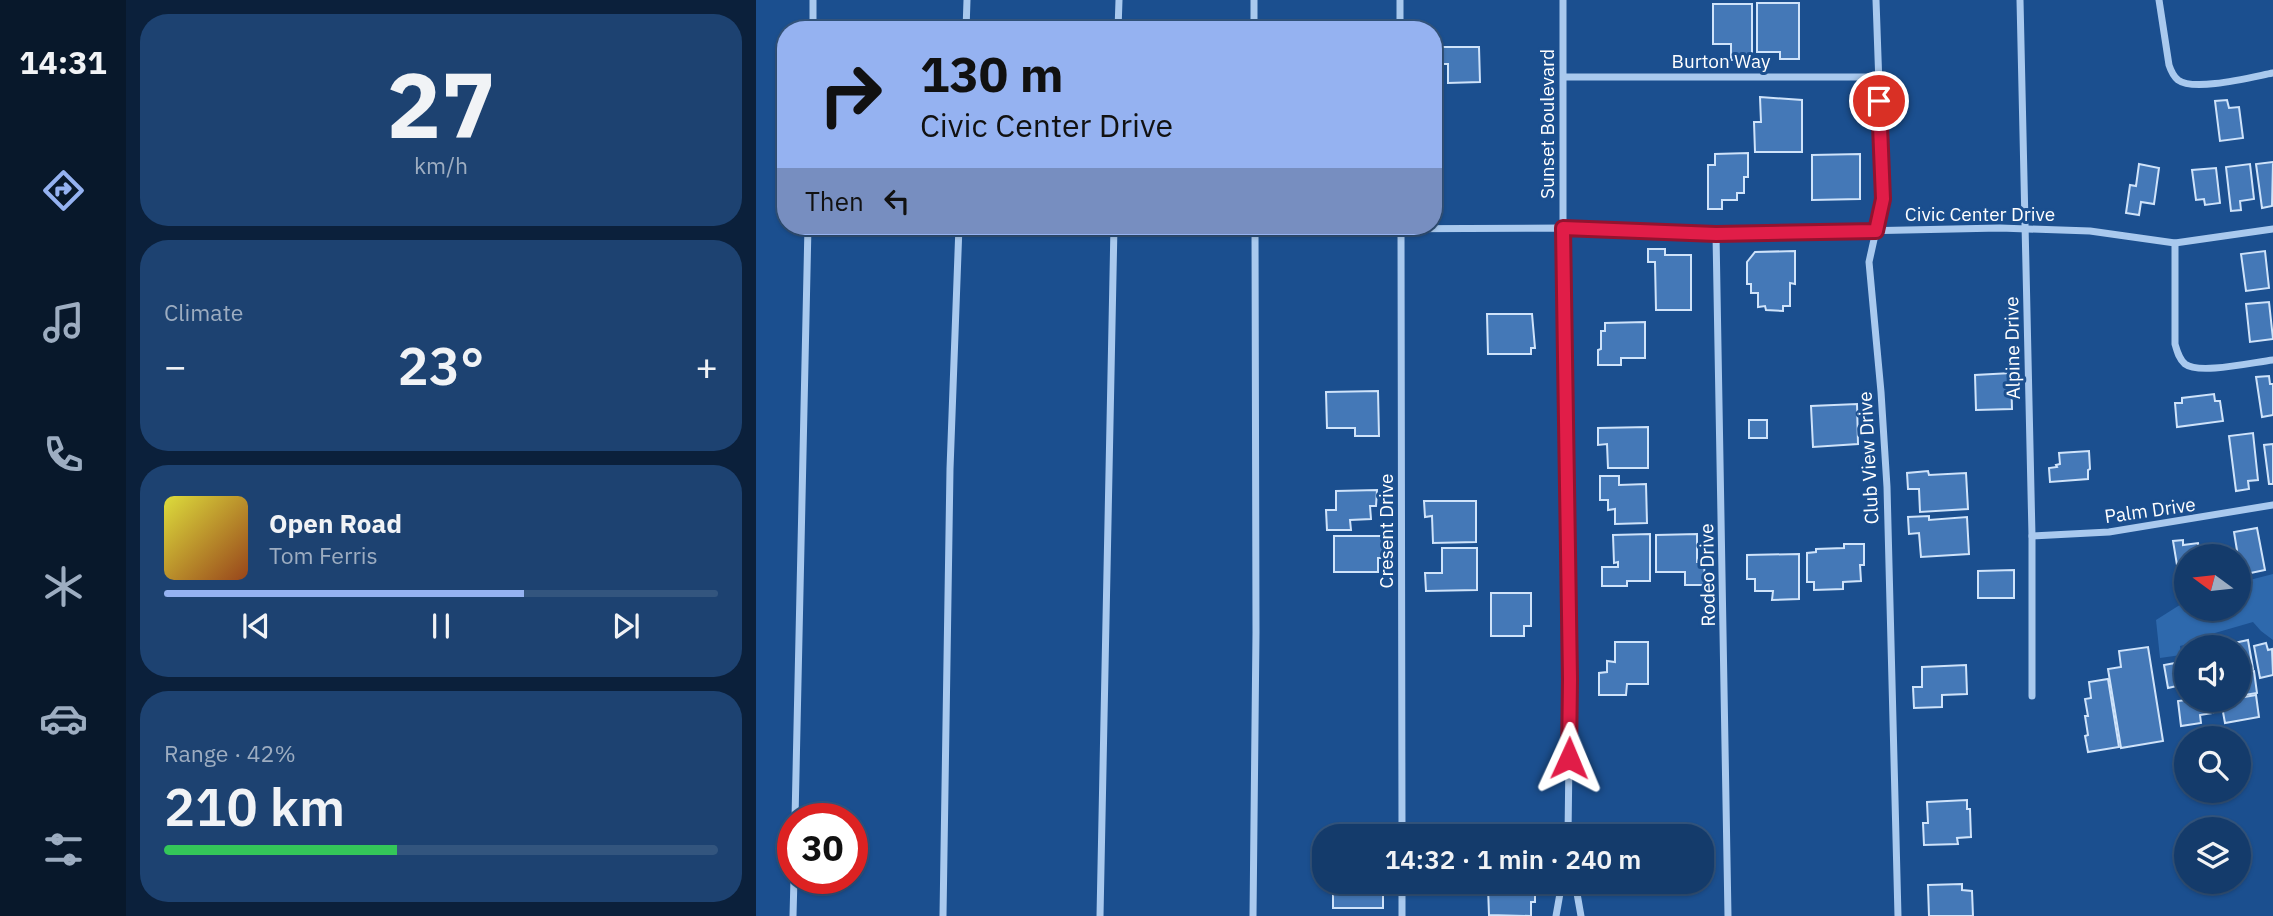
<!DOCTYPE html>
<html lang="en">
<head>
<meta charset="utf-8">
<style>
	body { margin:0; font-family:"IBM Plex Sans",sans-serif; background:#1d4271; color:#f1f3f6; height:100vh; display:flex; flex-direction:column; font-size:26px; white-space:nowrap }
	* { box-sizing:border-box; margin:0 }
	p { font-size:23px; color:#9dadc1 }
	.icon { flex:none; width:38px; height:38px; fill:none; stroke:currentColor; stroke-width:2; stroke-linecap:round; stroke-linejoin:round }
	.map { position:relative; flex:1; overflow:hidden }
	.sheet { display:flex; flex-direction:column; gap:14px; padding:14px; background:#0b203b; width:630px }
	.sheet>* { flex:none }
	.banner { position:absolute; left:21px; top:21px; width:665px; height:214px; border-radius:28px; box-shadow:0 2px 5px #0004,0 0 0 2px #33557e; background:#95b2f1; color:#111; overflow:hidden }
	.needle { width:46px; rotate:285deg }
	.fabs { position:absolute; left:1418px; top:544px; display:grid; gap:14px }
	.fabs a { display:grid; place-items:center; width:77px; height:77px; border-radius:50%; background:#143b6b; box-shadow:0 2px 5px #0004,0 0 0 2px #33557e; font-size:35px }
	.speed { position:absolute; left:21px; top:803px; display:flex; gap:14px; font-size:35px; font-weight:700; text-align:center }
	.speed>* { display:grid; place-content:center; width:91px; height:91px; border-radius:50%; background:#143b6b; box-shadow:0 2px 5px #0004,0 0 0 2px #33557e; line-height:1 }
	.speed .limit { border:10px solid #d22; background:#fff; color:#111 }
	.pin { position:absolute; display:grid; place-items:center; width:60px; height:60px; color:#fff; margin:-30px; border:4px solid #fff; border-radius:50%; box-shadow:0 2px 7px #0007 }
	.me { position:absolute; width:77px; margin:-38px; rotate:1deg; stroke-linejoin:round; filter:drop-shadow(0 0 5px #0008) }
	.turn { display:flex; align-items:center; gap:24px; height:147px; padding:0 28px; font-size:32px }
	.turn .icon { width:91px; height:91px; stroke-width:2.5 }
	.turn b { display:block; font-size:49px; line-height:60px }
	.then { display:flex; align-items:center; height:66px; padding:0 28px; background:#0003; gap:14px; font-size:26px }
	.big { font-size:52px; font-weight:600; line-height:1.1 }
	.sheet .tile { flex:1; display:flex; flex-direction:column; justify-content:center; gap:10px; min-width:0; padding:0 24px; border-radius:28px; background:#1d4271 }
	.sheet .dial { align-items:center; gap:0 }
	.dial b { font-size:91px; line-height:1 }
	.song { display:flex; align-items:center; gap:21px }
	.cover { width:84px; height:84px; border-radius:10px; background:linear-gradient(135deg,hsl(60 70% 55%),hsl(20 70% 35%)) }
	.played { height:7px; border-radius:4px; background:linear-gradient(90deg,#95b2f1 65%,#33557e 65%) }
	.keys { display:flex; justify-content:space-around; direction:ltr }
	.heat { display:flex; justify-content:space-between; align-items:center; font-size:38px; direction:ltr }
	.charge { height:10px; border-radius:5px; background:linear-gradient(90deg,#34c759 42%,#33557e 0) }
	.trip { position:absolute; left:556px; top:824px; width:402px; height:70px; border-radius:28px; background:#143b6b; box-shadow:0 2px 5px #0004,0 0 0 2px #33557e; font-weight:600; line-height:70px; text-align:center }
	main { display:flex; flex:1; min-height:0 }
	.tabs { display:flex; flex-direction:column; width:126px; justify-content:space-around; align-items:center; background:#08182b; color:#9dadc1 }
	.tabs .icon { width:49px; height:49px }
	.tabs .on { color:#95b2f1 }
	.tabs b { font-size:32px; color:#f1f3f6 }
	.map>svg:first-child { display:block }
</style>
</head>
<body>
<main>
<nav class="tabs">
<b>14:31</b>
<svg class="icon on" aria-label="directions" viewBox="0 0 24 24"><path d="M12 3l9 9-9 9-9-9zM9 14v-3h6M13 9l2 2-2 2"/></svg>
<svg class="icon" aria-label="music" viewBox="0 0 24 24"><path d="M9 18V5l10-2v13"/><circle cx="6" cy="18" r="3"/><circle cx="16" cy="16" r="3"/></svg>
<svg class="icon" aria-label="phone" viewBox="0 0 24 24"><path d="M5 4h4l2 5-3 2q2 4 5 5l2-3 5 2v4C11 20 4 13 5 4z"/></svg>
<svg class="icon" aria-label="climate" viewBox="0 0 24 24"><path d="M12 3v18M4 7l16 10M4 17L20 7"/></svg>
<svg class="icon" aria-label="car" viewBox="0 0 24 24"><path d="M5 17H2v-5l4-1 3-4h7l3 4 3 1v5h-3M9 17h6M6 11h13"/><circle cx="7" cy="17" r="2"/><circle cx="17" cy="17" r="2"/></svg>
<svg class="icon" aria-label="filters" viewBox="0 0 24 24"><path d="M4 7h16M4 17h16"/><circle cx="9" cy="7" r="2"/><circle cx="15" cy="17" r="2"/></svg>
</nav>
<section class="sheet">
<div class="tile dial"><b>27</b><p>km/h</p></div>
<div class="tile"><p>Climate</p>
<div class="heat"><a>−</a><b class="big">23°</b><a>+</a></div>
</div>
<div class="tile">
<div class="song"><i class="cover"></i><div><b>Open Road</b><p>Tom Ferris</p></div></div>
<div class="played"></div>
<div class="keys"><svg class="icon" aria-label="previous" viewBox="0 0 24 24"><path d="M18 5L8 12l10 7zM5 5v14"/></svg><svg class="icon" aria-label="pause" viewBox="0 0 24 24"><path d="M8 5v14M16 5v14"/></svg><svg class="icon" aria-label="next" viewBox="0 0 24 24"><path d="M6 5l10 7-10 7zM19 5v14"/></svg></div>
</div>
<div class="tile"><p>Range · 42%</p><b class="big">210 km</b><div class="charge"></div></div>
</section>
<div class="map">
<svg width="1517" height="916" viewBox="0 0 1517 916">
	<rect width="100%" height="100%" fill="#1b4f8f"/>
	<polygon fill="#2e69ad" points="1517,574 1517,640 1505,631 1497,622 1452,635 1453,647 1442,647 1440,642 1424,646 1425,655 1404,658 1400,620 1430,601 1430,609 1482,609 1482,583"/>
	<g fill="#4478b7" stroke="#cfe3fa" stroke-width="2">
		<polygon points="1001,3 1043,3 1043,59 1024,59 1024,52 1001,52"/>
		<polygon points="957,4 996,4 996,59 975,60 975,44 957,44"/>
		<polygon points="681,47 723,47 724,82 692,83 692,64 682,64"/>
		<polygon points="1004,97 1046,100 1046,152 999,152 998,122 1005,122"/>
		<polygon points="1471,100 1473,108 1483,107 1487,138 1464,141 1459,101"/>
		<polygon points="992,153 992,177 988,177 988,193 981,193 981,200 966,200 966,209 952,209 952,165 959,165 959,154"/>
		<polygon points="1104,154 1104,199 1056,200 1056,155"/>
		<polygon points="1517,162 1516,206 1506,208 1500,164"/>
		<polygon points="1383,164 1403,168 1398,204 1385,202 1383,215 1370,213 1374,185 1380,186"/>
		<polygon points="1494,164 1498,199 1484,201 1485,210 1475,211 1470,167"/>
		<polygon points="1460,168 1464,203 1449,205 1448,199 1440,200 1436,170"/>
		<polygon points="892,249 909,249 909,255 935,255 935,310 900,310 899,262 892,262"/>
		<polygon points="1039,251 1039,284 1034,283 1034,306 1027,306 1027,311 1010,310 1009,306 1002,307 1002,293 995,293 995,284 991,284 991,262 999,252"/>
		<polygon points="1509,251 1513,288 1490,291 1485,254"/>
		<polygon points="1513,302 1517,339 1494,342 1490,304"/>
		<polygon points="731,314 776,314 779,348 775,348 775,354 732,354"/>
		<polygon points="889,322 889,358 865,358 865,365 842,365 842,350 845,349 845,331 849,331 849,323"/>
		<polygon points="1255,373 1256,409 1220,410 1219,375"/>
		<polygon points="1513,376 1514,384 1517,384 1517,415 1506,417 1500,377"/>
		<polygon points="622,391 623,436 599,436 599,428 571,428 570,392"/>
		<polygon points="1458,394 1459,401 1464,401 1467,421 1421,427 1419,403 1426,403 1426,398"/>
		<polygon points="1101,404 1102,444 1057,447 1055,406"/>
		<rect x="993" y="420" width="18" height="18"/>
		<polygon points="892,427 892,468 852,468 851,444 842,445 842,428"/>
		<polygon points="1497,433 1502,480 1492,481 1493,489 1480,491 1473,436"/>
		<polygon points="1517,444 1517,484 1513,484 1508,445"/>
		<polygon points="1333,451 1334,469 1332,470 1332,479 1294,482 1293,468 1301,467 1300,465 1304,464 1303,453"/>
		<polygon points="1172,471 1173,475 1210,473 1212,509 1164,512 1163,489 1152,489 1151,473"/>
		<polygon points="844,476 863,476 863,485 890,484 891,523 859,524 859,509 852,510 852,500 844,500"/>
		<polygon points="621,490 620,506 614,506 615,519 594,520 595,530 571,530 570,510 580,510 580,491"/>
		<polygon points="668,501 720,501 720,542 677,543 676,516 669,517"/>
		<polygon points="1173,516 1173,520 1211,517 1213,554 1165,557 1163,533 1153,534 1152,517"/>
		<polygon points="1501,528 1509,570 1485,575 1478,532"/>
		<polygon points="894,534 894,581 871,581 871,586 846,586 846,567 862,567 862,562 858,563 857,535"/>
		<polygon points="941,534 941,562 948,562 949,585 929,585 929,572 900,572 900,535"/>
		<polygon points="578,536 627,536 627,558 622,558 622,572 578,572"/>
		<polygon points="1427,540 1427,545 1442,543 1444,556 1430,556 1430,582 1424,583 1417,541"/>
		<polygon points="1088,544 1108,544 1108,565 1104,565 1105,581 1087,582 1087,589 1058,590 1058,582 1051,582 1051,553 1060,552 1060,549 1088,548"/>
		<polygon points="686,548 721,548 721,590 670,591 669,573 686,573"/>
		<polygon points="1043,554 1043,599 1016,600 1017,591 999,591 999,579 991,579 991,555"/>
		<polygon points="1258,570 1258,598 1222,598 1222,571"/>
		<polygon points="735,593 775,593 775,626 768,626 768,636 735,636"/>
		<polygon points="1492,640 1497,669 1482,671 1482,648 1455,648"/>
		<polygon points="859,642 892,642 892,684 871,684 870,695 843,695 843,673 851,672 851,661 859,662"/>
		<polygon points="1510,643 1512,650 1516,649 1517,675 1504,678 1498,646"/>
		<polygon points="1392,647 1407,741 1365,748 1352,669 1365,667 1363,651"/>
		<polygon points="1430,661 1430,684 1412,688 1408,665"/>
		<polygon points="1210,665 1211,694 1186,695 1186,707 1158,708 1157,687 1166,687 1166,667"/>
		<polygon points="1498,671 1501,693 1482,696 1482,673"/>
		<polygon points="1352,679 1363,747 1332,752 1329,736 1332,735 1329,716 1332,716 1329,699 1335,698 1333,682"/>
		<polygon points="1500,695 1503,717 1469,723 1465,701"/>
		<polygon points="1430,700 1455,700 1457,713 1444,715 1445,723 1425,726 1422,701"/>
		<polygon points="1211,800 1211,809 1214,809 1215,837 1201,838 1202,844 1168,845 1167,823 1172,823 1171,802"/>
		<polygon points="577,882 618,882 618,892 627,891 627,908 577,908"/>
		<polygon points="1206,884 1206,890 1216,891 1217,916 1173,916 1172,885"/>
		<polygon points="779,886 779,902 775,902 775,916 733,915 732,887"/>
	</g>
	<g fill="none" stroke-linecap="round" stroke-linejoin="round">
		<g stroke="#a9c9ee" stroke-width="7">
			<polyline points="498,0 498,30"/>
			<polyline points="644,0 644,30"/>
			<polyline points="807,0 807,228 814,679 812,836"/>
			<polyline points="1120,0 1127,199 1113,262 1125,392 1131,487 1142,916"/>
			<polyline points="1264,0 1276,536 1276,696"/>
			<path d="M1403 0 1413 65C1415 71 1417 76 1422 80 1438 92 1496 77 1517 73"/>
			<polyline points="57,30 57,0"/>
			<polyline points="210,30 211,0"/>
			<polyline points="362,30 363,0"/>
			<polyline points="808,77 1122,77"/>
			<polyline points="645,226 646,836"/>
			<polyline points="594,229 807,228 960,234 1244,228 1334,231 1419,243 1517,229"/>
			<polyline points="960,234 972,916"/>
			<path d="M1419 243V344C1421 351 1423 359 1429 364 1443 375 1498 362 1517 360"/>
			<polyline points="1276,536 1353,532 1517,505"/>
			<polyline points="39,819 52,226"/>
			<polyline points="819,882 825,916"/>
			<polyline points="37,916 38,878"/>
			<polyline points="187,916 194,469 203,226"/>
			<polyline points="344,916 358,226"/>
			<polyline points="497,916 500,632 499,226"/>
			<polyline points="646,916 646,882"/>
			<polyline points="800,916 806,882"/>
		</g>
	</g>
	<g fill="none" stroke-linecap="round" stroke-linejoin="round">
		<defs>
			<polyline id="route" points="813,758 814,679 807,228 960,234 1120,231 1127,199 1123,101"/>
		</defs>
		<use href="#route" stroke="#92132f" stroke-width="18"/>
		<use href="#route" stroke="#e11d48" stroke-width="12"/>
	</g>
	<g text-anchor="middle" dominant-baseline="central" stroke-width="6" stroke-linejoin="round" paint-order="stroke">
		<g font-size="19" fill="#fff" stroke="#1b4f8f">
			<text x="965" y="61">Burton Way</text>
			<text transform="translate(791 124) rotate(-90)">Sunset Boulevard</text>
			<text x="1224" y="214">Civic Center Drive</text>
			<text transform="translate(1256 348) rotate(-91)">Alpine Drive</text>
			<text transform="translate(1112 458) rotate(-93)">Club View Drive</text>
			<text transform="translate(1394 510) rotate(-8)">Palm Drive</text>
			<text transform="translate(630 531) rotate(-90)">Cresent Drive</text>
			<text transform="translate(951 575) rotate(-91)">Rodeo Drive</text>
		</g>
	</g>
</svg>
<div class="fabs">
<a><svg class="needle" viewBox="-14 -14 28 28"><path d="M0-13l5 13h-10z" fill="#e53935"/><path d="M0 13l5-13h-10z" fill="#9dadc1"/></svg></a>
<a><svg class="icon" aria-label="sound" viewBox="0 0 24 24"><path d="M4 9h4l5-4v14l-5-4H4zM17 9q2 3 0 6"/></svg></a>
<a><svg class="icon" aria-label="search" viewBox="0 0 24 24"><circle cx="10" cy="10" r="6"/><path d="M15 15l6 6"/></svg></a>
<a><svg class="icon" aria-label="layers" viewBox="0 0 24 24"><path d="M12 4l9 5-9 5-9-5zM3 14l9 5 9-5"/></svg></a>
</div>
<div class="speed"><div class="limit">30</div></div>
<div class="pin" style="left:1123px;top:101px;background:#d93025"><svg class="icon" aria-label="arrive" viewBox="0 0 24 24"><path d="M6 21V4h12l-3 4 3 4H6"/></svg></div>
<svg class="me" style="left:813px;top:758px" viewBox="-20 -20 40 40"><path d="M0-17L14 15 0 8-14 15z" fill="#e11d48" stroke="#fff" stroke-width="4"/></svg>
<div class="trip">14:32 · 1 min · 240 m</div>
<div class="banner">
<div class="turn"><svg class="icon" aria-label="right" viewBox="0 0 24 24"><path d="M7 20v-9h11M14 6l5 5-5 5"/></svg><div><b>130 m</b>Civic Center Drive</div></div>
<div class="then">Then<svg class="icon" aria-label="left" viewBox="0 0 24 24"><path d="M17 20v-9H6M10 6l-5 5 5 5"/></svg></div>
</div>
</div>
</main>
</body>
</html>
